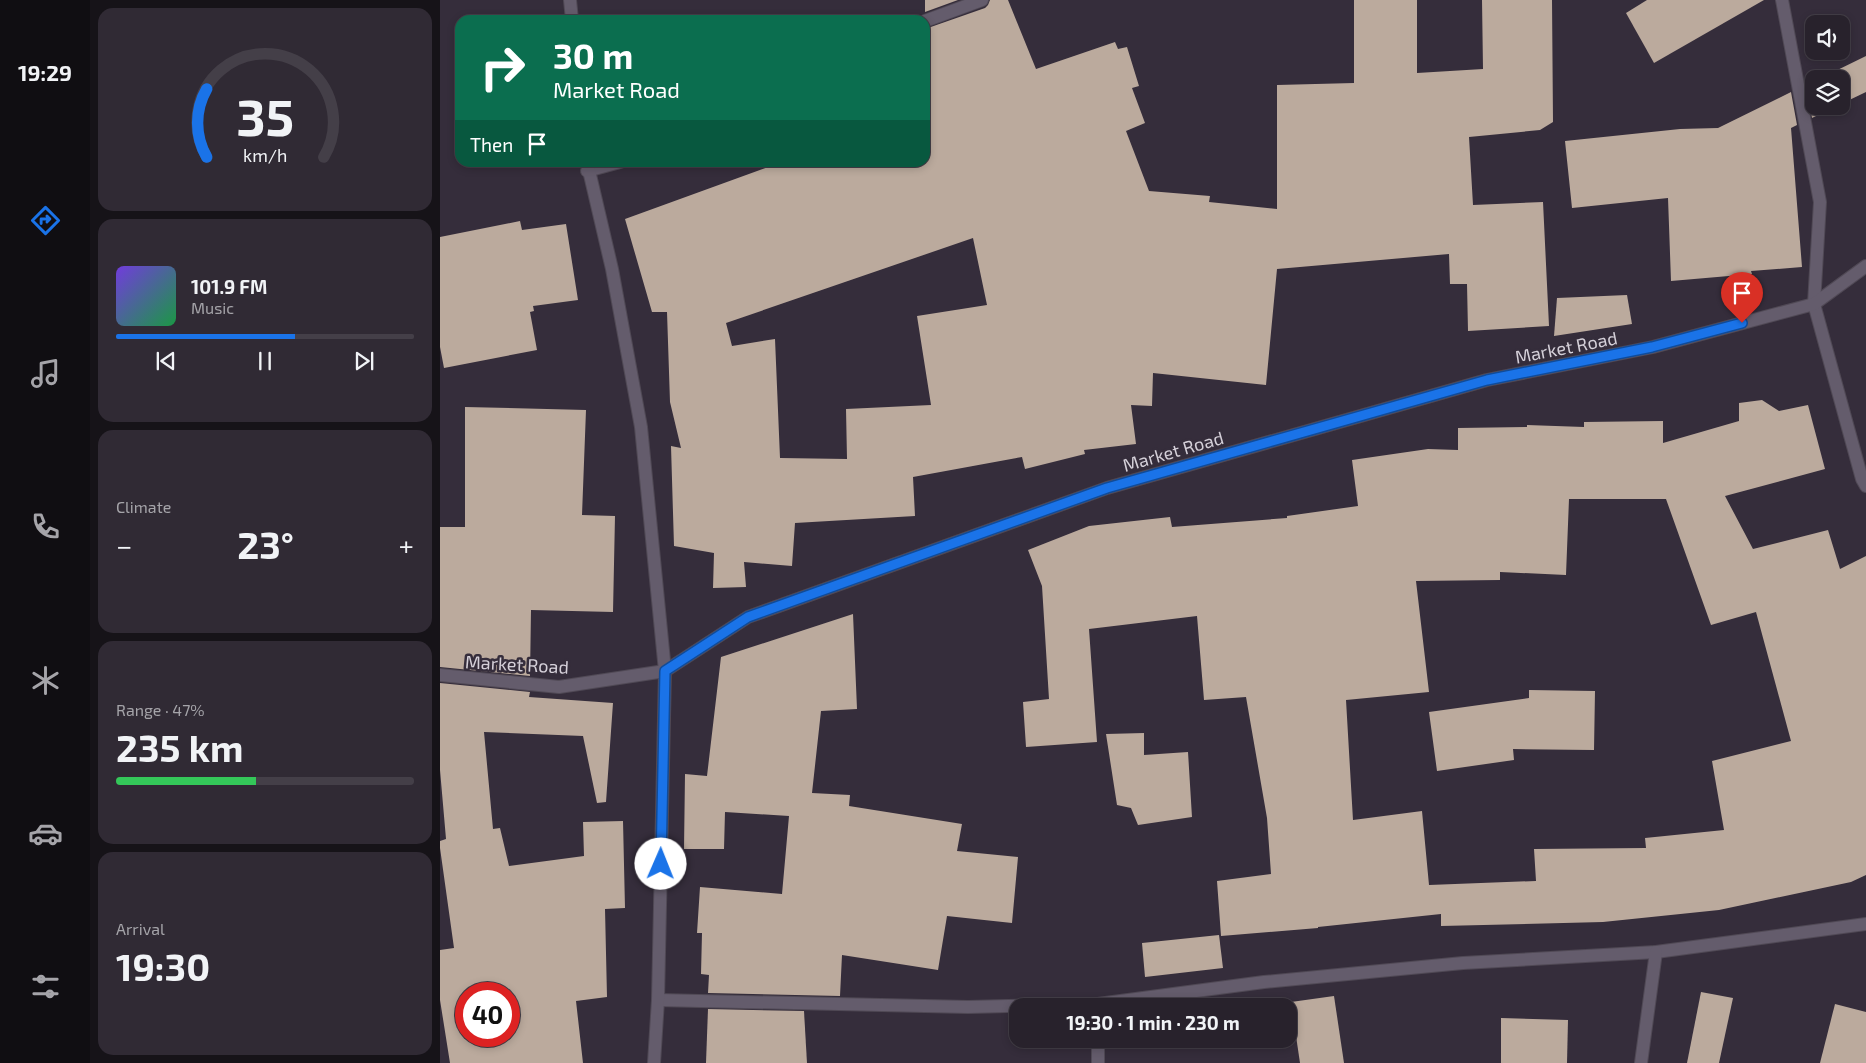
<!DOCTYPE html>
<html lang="en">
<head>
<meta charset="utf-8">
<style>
	body { margin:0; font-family:"Exo 2",sans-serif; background:#302a34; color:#f1f3f6; height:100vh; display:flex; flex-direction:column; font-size:19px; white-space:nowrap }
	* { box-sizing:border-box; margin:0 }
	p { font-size:16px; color:#a5a4a9 }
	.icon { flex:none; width:28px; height:28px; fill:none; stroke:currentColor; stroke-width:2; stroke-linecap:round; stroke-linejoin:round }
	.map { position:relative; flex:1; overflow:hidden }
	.details { display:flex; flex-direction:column; gap:8px; padding:8px; background:#161318; width:350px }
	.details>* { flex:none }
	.guide { position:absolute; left:15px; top:15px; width:475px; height:152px; border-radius:15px; box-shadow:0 2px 8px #0003,0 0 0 1px #443f48; background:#0b6e4f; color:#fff; overflow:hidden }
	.controls { position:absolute; left:1365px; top:15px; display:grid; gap:10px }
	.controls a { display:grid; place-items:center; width:45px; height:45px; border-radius:10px; background:#28222c; box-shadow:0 2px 8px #0003,0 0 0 1px #443f48; font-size:25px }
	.speed { position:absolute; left:15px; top:982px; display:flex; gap:10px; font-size:25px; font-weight:700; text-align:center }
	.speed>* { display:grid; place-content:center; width:65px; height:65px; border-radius:50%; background:#28222c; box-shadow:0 2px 8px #0003,0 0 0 1px #443f48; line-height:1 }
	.speed .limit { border:8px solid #d22; background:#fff; color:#111 }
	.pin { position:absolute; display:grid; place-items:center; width:42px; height:42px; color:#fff; margin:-51px -21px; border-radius:50% 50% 50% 0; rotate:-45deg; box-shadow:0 0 5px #0007 }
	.pin .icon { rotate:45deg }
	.me { position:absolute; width:55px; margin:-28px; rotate:1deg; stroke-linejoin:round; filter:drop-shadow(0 0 4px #0008) }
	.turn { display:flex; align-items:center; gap:18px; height:105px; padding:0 15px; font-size:22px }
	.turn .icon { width:65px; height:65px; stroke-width:2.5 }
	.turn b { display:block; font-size:35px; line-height:42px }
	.then { display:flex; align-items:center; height:48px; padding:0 15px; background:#0003; gap:10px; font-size:19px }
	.big { font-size:38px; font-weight:700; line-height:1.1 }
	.details .tile { flex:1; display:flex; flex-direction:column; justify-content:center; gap:8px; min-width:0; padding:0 18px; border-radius:15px; background:#302a34 }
	.details .dial { align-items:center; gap:0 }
	.dial svg { height:130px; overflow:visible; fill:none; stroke:#443f48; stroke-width:7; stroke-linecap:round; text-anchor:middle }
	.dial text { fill:#f1f3f6; stroke:none }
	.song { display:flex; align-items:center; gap:15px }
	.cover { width:60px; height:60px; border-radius:8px; background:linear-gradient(135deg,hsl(260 70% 55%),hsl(140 70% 35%)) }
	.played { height:5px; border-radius:2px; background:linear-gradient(90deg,#1a73e8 60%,#443f48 60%) }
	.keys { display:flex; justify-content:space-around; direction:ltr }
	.heat { display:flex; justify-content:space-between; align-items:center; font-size:28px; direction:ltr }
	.charge { height:8px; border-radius:4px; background:linear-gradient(90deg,#34c759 47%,#443f48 0) }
	.trip { position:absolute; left:569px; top:998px; width:288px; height:50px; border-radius:15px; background:#28222c; box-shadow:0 2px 8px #0003,0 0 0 1px #443f48; font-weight:700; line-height:50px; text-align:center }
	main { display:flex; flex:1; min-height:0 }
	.menu { display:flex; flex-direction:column; width:90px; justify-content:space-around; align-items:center; background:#100e12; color:#a5a4a9 }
	.menu .icon { width:35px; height:35px }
	.menu .active { color:#1a73e8 }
	.menu b { font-size:22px; color:#f1f3f6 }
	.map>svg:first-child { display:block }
</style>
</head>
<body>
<main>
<nav class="menu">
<b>19:29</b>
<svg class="icon active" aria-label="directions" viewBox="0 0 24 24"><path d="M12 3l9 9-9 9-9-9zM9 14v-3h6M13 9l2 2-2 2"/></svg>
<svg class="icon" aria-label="music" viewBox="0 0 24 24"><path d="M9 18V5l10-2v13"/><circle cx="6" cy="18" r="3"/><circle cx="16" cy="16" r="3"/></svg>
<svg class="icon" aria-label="phone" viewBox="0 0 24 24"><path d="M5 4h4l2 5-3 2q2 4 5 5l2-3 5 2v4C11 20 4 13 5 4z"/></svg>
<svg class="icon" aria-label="climate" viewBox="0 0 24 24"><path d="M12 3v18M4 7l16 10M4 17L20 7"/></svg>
<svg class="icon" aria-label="car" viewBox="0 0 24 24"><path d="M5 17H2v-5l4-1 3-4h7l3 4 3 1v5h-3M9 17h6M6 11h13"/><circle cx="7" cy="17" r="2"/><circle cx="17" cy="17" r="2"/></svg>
<svg class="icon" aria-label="filters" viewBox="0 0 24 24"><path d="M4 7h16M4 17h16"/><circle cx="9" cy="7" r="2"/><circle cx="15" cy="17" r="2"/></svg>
</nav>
<section class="details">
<div class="tile dial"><svg viewBox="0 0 100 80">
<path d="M14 69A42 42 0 1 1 86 69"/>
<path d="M14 69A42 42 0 0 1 14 27" stroke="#1a73e8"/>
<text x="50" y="56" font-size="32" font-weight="700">35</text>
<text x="50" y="72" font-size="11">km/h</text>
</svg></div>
<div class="tile">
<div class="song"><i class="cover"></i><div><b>101.9 FM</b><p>Music</p></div></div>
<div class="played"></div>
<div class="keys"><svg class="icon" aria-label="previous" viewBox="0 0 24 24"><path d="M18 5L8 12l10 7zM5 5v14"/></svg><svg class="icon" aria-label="pause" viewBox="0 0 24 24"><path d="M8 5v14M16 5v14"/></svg><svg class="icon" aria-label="next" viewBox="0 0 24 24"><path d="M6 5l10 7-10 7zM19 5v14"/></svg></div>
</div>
<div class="tile"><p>Climate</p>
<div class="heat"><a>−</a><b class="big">23°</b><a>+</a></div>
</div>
<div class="tile"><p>Range · 47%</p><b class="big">235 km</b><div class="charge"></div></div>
<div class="tile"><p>Arrival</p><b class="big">19:30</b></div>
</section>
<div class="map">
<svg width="1426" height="1063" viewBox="0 0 1426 1063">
	<rect width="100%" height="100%" fill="#352d3b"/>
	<g fill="#bbaa9d" fill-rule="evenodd">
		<polygon points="485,0 518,0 485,12"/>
		<path d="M550 0H568L596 69 675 42 678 49 687 47 699 86 692 88 705 123 686 131 709 191 770 196 769 202 837 209V85L914 83V0H977V73L1043 69 1042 0H1112L1113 122 1100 130 1029 137 1033 205 1103 202 1109 326 1028 331 1027 284H1010L1009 254 837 269 826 385 713 373 712 406 691 405 696 444 644 450 645 454 585 469 582 457 473 477 475 516 355 523 352 566 304 562 306 587 273 588 274 553 234 546 231 446 241 448 230 402 227 312H212L185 219 342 162H485V29L545 8 548 5ZM533 238 547 305 477 316 491 405 406 409 407 459 340 458 335 339 292 346 286 323Z"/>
		<polygon points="1207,0 1324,0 1214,63 1186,13"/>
		<polygon points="1426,56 1426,92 1401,104 1401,79 1379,79"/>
		<polygon points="1374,81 1374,106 1396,106 1372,118 1366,85"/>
		<polygon points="1351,92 1357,125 1351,128 1362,267 1311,271 1312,274 1231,281 1228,198 1132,208 1125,141 1240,129 1278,128"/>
		<polygon points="80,221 82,230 126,224 138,300 93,306 94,311 90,312 97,350 4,368 0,347 0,237"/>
		<polygon points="1187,295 1192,324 1114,336 1117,298"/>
		<path d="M1322 400 1339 411 1368 405 1385 469 1285 496 1313 549 1388 530 1400 569 1426 556V875L1411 882 1279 910 1163 922 1001 926V914L878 927V928L781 936 777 881 831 874 827 818 806 697 764 700 757 616 649 629 657 742 586 747 583 702 609 699 602 586 588 550 649 526 730 517 732 527 847 518V516L918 506 912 460 988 449 1018 450V428L1087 427V425L1144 427V422L1223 421V443L1299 421V403ZM1129 499H1226L1271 625 1316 612 1351 741 1272 761 1284 830 1205 838 1206 848 1094 849 1096 881 989 885 982 811 913 820 906 700 989 692 976 581 1060 580V572L1126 575Z"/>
		<polygon points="25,407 146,410 142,515 175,516 173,612 91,610 90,676 0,667 0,527 25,527"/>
		<polygon points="413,614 417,709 381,711 372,793 410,795 409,806 522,824 517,851 578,857 572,923 507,916 498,970 402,955 400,996 268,993 269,975 261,974 262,933 257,933 260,887 342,894 349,816 285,812 284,849 244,849 245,774 267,776 281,657"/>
		<path d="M0 683 90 692 89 697 173 703 166 802 157 803 143 736 44 732 53 829 60 828 69 866 144 856 143 822 183 821 185 908 165 909 167 997 136 1001 143 1063H10L0 1000V950L14 948 0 848V841L6 839 0 770ZM26 994H69V1036H26Z"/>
		<polygon points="1089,690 1155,691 1154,750 1073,749 1074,760 997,771 989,712 1089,698"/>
		<polygon points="704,733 704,755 748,752 752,817 698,825 691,808 677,805 666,734"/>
		<polygon points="779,935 783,968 705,977 702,943"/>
		<polygon points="1261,992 1293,998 1279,1063 1247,1063"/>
		<polygon points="894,996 904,1063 860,1063 851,1002"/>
		<polygon points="1395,1004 1426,1012 1426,1063 1380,1063"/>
		<polygon points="268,1009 364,1011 367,1063 266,1063"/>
		<polygon points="1061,1018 1128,1020 1127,1063 1061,1063"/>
	</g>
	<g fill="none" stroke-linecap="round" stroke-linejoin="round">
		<defs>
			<g id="minor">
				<polyline points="1342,0 1380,202 1374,304 1422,479 1426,486"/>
				<polyline points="485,21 542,0"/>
				<polyline points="147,171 180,162"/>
				<polyline points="0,675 119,687 225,671 308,617 667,488 1047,380 1213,347 1374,304 1426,266"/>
				<polyline points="218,1000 528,1007 658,1004 824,982 1023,963 1216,952 1426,924"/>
				<polyline points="658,1039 658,1063"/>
				<polyline points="1201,1063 1216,952"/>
			</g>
			<g id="tertiary">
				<polyline points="130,0 132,20"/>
				<polyline points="147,162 172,269 201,427 225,671 218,1000 214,1063"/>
			</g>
		</defs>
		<use href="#minor" stroke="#504955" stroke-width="14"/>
		<use href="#tertiary" stroke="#504955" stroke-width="14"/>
		<use href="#minor" stroke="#645c6c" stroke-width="12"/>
		<use href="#tertiary" stroke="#645c6c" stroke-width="12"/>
	</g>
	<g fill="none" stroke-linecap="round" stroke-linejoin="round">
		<defs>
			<polyline id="route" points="221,864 225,671 308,617 667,488 1047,380 1212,347 1302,323"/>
		</defs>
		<use href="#route" stroke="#114b97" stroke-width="12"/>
		<use href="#route" stroke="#1a73e8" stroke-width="9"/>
	</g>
	<g text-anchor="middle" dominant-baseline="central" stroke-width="5" stroke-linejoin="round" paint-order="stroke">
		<g font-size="18" fill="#d5d0d9" stroke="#352d3b">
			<text transform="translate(1126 347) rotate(-11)">Market Road</text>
			<text transform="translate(733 451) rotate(-16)">Market Road</text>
			<text transform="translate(77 664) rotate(3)">Market Road</text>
		</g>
	</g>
</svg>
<div class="controls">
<a><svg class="icon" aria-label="sound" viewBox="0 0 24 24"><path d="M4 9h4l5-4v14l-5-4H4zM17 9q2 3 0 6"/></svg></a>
<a><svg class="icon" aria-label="layers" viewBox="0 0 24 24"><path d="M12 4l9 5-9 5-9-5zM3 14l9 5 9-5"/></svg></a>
</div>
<div class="speed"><div class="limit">40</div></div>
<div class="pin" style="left:1302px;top:323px;background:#d93025"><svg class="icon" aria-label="arrive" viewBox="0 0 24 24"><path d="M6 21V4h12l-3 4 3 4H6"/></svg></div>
<svg class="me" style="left:221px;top:864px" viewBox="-20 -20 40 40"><circle r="19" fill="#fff"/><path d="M0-13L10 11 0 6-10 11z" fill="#1a73e8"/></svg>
<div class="trip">19:30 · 1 min · 230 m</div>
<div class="guide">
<div class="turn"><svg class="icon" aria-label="right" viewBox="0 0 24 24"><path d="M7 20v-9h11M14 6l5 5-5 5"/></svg><div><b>30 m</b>Market Road</div></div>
<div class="then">Then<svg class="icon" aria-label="arrive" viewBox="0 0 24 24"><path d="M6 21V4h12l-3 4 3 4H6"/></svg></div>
</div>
</div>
</main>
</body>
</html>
